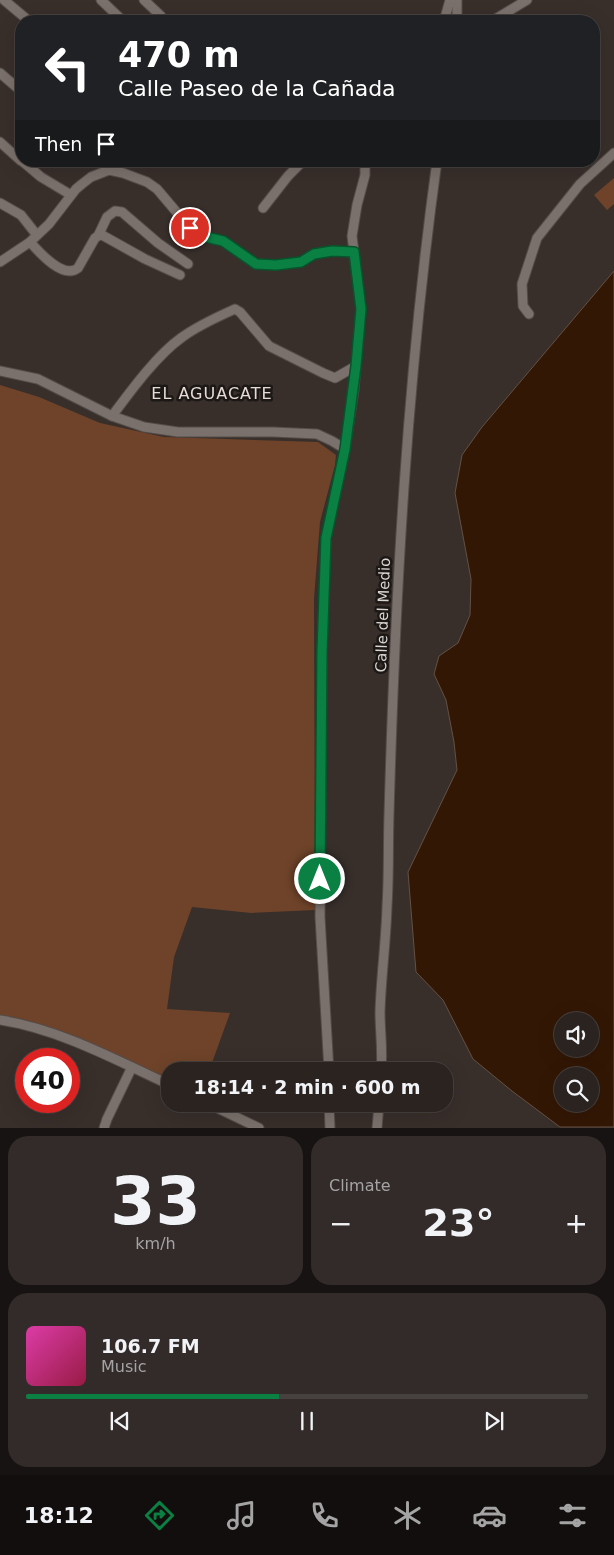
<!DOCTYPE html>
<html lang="en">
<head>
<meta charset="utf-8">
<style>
	body { margin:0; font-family:"DejaVu Sans",sans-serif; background:#322b29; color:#f1f3f6; height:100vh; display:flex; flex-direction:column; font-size:19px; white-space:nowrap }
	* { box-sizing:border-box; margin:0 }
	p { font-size:16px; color:#a5a4a5 }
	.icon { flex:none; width:28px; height:28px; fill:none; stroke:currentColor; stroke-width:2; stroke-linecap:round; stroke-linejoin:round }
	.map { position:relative; height:1128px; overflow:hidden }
	.details { display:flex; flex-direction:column; gap:8px; padding:8px; background:#171312; flex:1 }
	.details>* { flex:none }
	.top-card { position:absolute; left:15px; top:15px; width:585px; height:152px; border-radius:20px; box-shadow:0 5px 20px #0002,0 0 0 1px #46403e; background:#202124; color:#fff; overflow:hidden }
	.buttons { position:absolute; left:554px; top:1012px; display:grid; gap:10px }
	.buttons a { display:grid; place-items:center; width:45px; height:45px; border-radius:50%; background:#2a2320; box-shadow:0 5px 20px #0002,0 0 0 1px #46403e; font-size:25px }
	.speed { position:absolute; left:15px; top:1048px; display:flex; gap:10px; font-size:25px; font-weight:700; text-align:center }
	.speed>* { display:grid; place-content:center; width:65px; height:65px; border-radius:50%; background:#2a2320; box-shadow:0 5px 20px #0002,0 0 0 1px #46403e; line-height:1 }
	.speed .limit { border:8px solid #d22; background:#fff; color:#111 }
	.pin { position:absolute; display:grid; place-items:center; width:42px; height:42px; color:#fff; margin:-21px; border:2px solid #fff; border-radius:50%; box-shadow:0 1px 5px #0007 }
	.me { position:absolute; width:55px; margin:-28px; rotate:0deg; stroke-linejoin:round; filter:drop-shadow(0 0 4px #0008) }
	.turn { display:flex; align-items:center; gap:18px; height:105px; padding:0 20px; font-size:22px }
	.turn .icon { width:65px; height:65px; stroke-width:2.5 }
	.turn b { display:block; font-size:35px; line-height:42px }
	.then { display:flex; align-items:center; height:48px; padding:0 20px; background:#0003; gap:10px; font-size:19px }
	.big { font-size:38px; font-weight:700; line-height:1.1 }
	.details .tile { flex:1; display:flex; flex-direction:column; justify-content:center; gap:8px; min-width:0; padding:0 18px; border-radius:20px; background:#322b29 }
	.details .dial { align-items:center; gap:0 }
	.dial b { font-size:65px; line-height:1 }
	.song { display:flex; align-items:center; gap:15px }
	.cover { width:60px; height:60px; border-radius:8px; background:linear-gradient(135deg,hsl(320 70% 55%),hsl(340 70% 35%)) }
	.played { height:5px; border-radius:2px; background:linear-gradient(90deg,#0b8043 45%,#46403e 45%) }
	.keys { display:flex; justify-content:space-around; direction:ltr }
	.heat { display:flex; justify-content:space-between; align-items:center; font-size:28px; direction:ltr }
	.details .tiles { flex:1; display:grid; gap:8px; grid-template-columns:1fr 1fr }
	.tile:last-child { grid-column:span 2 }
	.trip { position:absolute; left:161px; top:1062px; width:292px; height:50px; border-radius:20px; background:#2a2320; box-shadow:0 5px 20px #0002,0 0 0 1px #46403e; font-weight:700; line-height:50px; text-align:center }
	.tabs { display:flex; height:80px; justify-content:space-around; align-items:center; background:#110e0d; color:#a5a4a5 }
	.tabs .icon { width:35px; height:35px }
	.tabs .selected { color:#0b8043 }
	.tabs b { font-size:22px; color:#f1f3f6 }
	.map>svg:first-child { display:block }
</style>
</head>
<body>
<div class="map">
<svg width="614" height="1128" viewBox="0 0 614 1128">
	<rect width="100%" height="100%" fill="#382f2b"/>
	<g fill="#6e4329">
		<polygon points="614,178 614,204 607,210 594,195"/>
		<path d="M0 385 39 397 100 423 164 437 318 442 336 455 335 465 320 522 314 598 315 910 251 913 192 907 174 957 167 1009 230 1013 209 1071H170V1079C114 1054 60 1028 0 1016Z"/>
	</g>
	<path fill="#331705" stroke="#655043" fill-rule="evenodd" d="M614 271V1127H560L512 1091 473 1059 443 1000 416 972 408 872 457 770 454 742 446 700 434 674 439 656 458 643 470 615 471 579 455 493 462 455 482 427ZM562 1021H590V1049H562ZM562 1076H590V1104H562Z"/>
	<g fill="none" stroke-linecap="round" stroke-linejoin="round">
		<defs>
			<g id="minor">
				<polyline points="4,0 29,21"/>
				<polyline points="101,0 123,21"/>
				<polyline points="144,0 161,16"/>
				<polyline points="457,0 457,21"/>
				<polyline points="444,21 450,0"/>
				<polyline points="492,21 527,0"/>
				<polyline points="0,73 21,91"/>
				<polyline points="0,142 21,161"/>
				<polyline points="22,161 41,177 71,195"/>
				<polyline points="99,161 109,170"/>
				<polyline points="0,203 21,215 36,234"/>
				<polyline points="263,208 288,176 303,161"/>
				<polyline points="98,236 107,217 115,211 122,212 158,243 188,264"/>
				<path d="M30 242C39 252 63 280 78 268L95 238 98 236 102 235 145 259 180 275"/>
				<polyline points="0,262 30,242 49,224 76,189 82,184 91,177 109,170 123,173 147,182 157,189 190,228 202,236 223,241 256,264 276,265 301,262 314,254 332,251 354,252"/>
				<polyline points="529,314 523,306 522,284 537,238 580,184 614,153"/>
				<polyline points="0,371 38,379 112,416 144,427 178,432 273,432 317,434 332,441 345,449"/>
				<path d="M112 416C130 392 156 356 181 338 197 326 217 317 235 309L240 312 269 346 323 373 335 378 356 366"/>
				<path d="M0 1020C59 1029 116 1060 170 1085"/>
				<polyline points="329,1071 320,917 322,651 326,538 345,449 354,390 361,309 352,236 357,205 365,175 365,161"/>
				<path d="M381 1071C383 1051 380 1032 380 1012 381 977 386 942 387 906 389 876 388 845 389 815 395 596 407 378 437 161"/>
				<polyline points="209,1104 259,1128"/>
				<polyline points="329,1104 330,1128"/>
				<polyline points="104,1128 107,1119 132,1067"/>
				<polyline points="377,1128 379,1104"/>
			</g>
		</defs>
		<use href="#minor" stroke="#544c49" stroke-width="11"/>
		<use href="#minor" stroke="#7b716c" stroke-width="9"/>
	</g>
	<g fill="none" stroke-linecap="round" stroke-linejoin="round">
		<defs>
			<polyline id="route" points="190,228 202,236 223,241 256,264 276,265 301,262 314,254 332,251 354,252 361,309 356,366 345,449 326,538 322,652 320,879"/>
		</defs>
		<use href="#route" stroke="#07532c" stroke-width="12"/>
		<use href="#route" stroke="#0b8043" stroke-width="9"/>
	</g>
	<g text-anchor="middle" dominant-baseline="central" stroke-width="5" stroke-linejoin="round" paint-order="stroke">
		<g font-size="15" fill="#dbd6d3" stroke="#1c1816">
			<text transform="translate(383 615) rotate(-88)">Calle del Medio</text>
		</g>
		<g font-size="16" letter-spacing="1" fill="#e6dbd5" stroke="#1c1816">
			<text x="212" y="393">EL AGUACATE</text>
		</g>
	</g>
</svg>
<div class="buttons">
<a><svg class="icon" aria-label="sound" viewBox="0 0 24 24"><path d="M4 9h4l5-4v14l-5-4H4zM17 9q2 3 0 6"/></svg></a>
<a><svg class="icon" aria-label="search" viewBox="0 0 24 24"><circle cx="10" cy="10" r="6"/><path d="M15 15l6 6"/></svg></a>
</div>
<div class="speed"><div class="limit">40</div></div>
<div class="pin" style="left:190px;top:228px;background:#d93025"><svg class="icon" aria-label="arrive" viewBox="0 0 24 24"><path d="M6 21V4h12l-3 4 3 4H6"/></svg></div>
<svg class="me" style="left:320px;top:879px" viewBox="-20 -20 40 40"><circle r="17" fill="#0b8043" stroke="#fff" stroke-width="3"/><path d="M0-11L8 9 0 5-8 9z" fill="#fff"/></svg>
<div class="trip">18:14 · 2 min · 600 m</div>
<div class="top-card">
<div class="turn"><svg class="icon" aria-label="left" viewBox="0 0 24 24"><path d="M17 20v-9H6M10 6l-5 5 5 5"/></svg><div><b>470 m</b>Calle Paseo de la Cañada</div></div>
<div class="then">Then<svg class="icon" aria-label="arrive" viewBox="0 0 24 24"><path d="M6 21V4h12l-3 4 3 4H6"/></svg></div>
</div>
</div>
<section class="details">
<div class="tiles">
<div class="tile dial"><b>33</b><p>km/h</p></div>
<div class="tile"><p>Climate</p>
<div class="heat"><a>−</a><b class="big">23°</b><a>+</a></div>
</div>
<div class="tile">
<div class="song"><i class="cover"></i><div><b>106.7 FM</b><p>Music</p></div></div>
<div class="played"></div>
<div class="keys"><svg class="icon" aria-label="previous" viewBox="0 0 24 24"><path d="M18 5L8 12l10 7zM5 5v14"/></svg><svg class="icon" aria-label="pause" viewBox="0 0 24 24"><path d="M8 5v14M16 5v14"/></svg><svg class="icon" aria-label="next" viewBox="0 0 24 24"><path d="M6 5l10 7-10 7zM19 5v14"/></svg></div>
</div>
</div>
</section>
<nav class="tabs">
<b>18:12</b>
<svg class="icon selected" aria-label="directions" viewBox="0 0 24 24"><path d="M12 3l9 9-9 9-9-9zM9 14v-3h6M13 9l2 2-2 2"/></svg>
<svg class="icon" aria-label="music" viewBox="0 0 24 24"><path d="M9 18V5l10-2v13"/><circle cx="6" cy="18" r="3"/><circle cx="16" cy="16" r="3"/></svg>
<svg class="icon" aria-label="phone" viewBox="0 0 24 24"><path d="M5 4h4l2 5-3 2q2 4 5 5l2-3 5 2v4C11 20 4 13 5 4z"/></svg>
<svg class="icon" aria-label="climate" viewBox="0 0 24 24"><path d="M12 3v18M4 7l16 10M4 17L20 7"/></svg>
<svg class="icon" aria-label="car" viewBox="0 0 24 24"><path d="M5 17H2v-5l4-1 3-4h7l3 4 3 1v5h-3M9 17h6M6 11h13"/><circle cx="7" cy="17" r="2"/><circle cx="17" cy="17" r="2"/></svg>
<svg class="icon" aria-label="filters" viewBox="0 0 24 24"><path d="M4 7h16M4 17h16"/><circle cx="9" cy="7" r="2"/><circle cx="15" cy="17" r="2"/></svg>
</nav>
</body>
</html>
